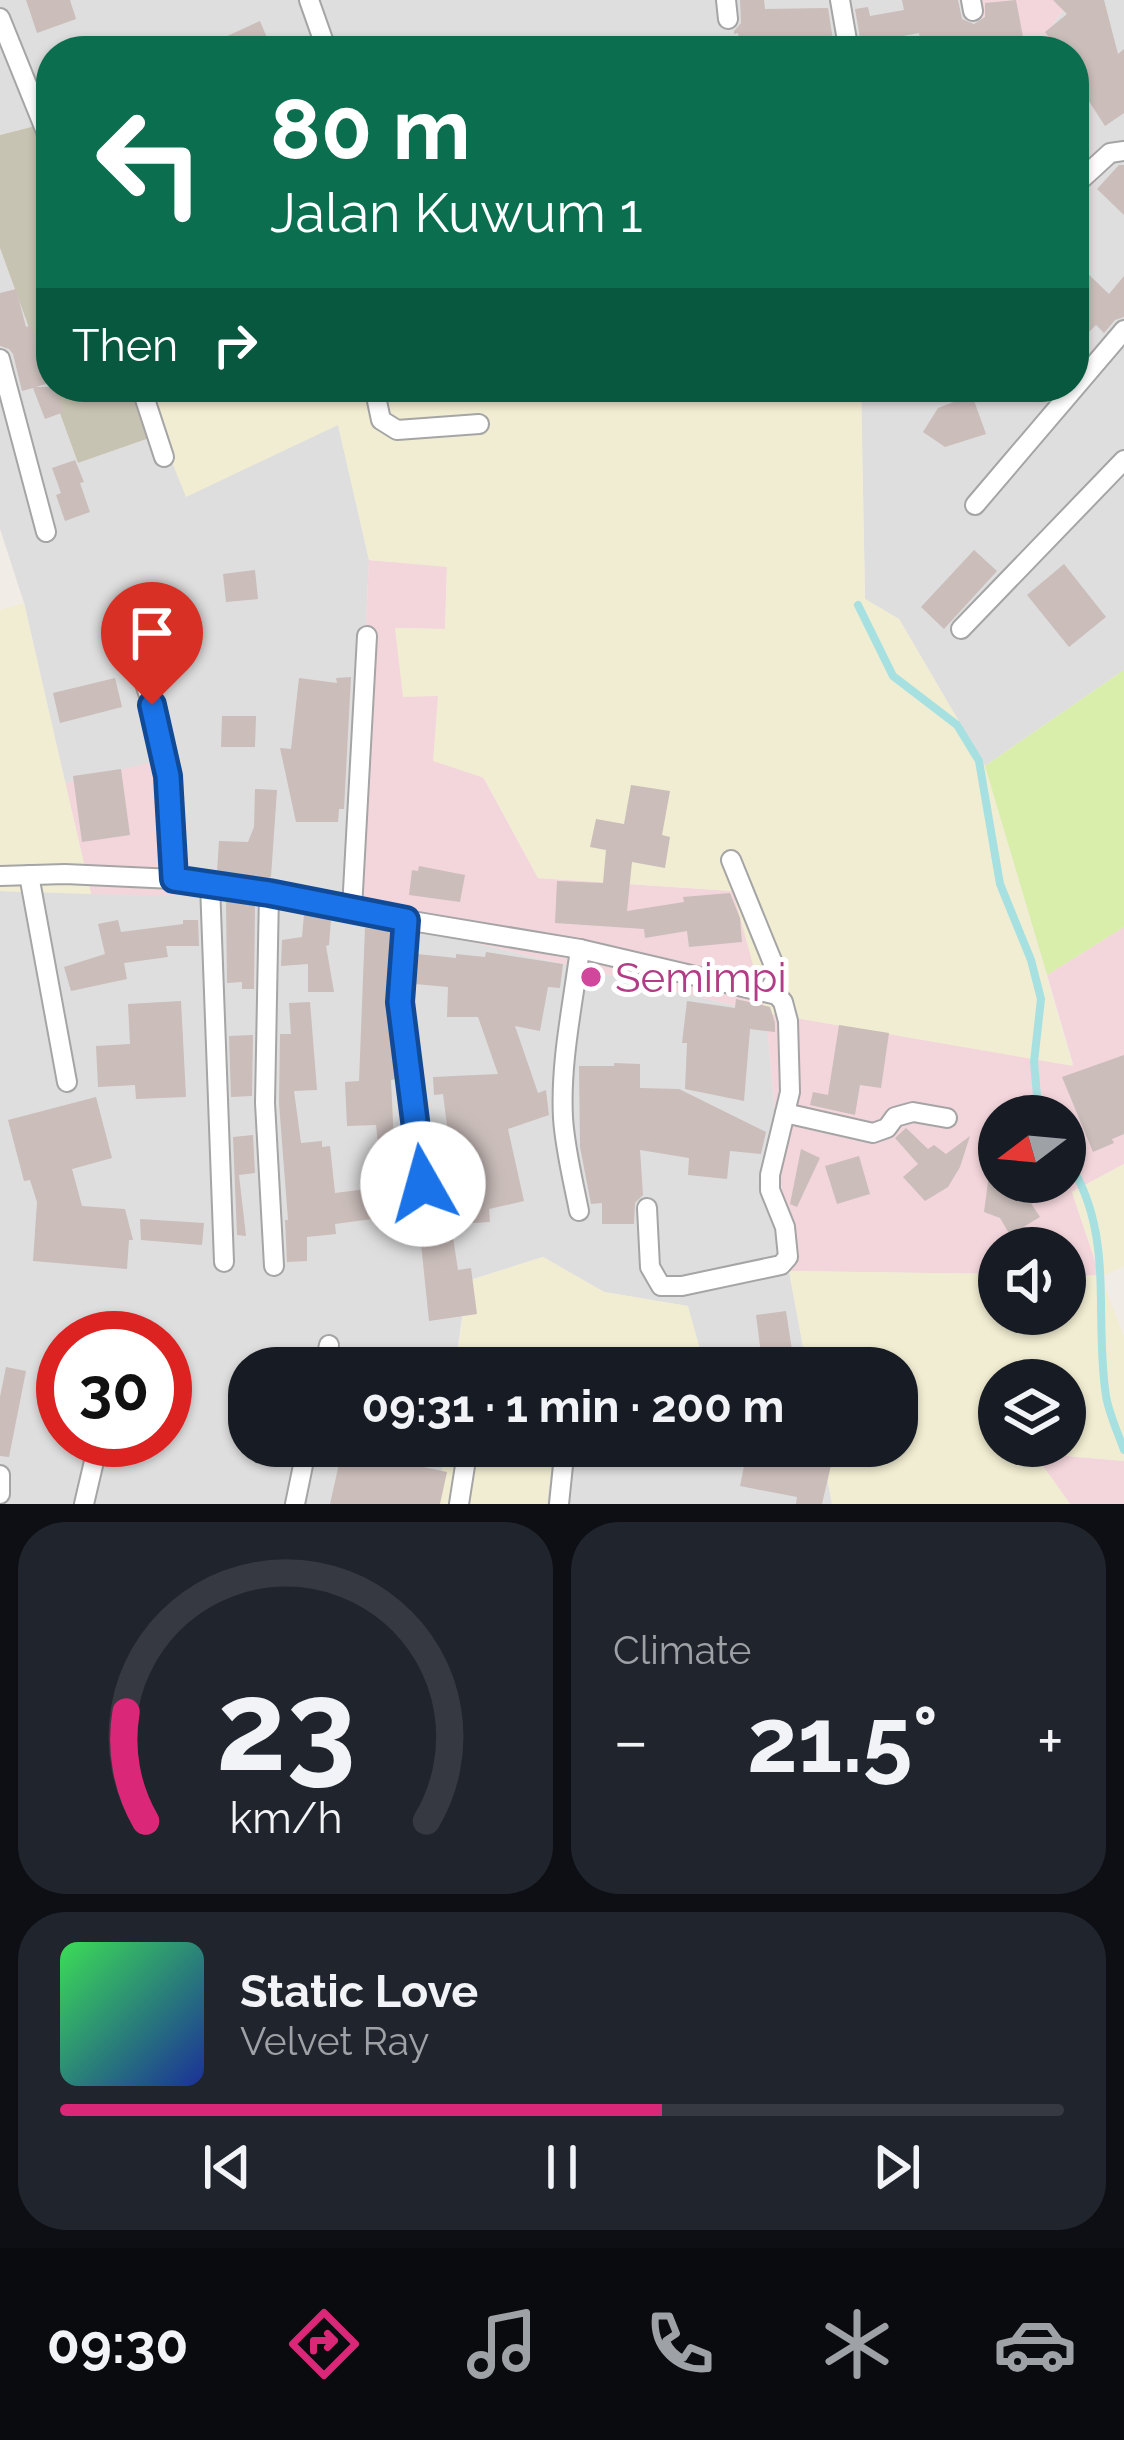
<!DOCTYPE html>
<html lang="en">
<head>
<meta charset="utf-8">
<style>
	body { margin:0; font-family:Raleway,sans-serif; background:#20242c; color:#f1f3f6; height:100vh; display:flex; flex-direction:column; font-size:45px; white-space:nowrap }
	* { box-sizing:border-box; margin:0 }
	p { font-size:39px; color:#9ea1a6 }
	.icon { flex:none; width:66px; height:66px; fill:none; stroke:currentColor; stroke-width:2; stroke-linecap:round; stroke-linejoin:round }
	.map { position:relative; height:1504px; overflow:hidden }
	.details { display:flex; flex-direction:column; gap:18px; padding:18px; background:#0d0f14; flex:1 }
	.details>* { flex:none }
	.guide { position:absolute; left:36px; top:36px; width:1053px; height:366px; border-radius:48px; box-shadow:0 3px 9px #0004; background:#0b6e4f; color:#fff; overflow:hidden }
	.needle { width:78px; rotate:254deg }
	.fabs { position:absolute; left:978px; top:1095px; display:grid; gap:24px }
	.fabs a { display:grid; place-items:center; width:108px; height:108px; border-radius:50%; background:#171b24; box-shadow:0 3px 9px #0004; font-size:60px }
	.speed { position:absolute; left:36px; top:1311px; display:flex; gap:24px; font-size:60px; font-weight:700; text-align:center }
	.speed>* { display:grid; place-content:center; width:156px; height:156px; border-radius:50%; background:#171b24; box-shadow:0 3px 9px #0004; line-height:1 }
	.speed .limit { border:18px solid #d22; background:#fff; color:#111 }
	.pin { position:absolute; display:grid; place-items:center; width:102px; height:102px; color:#fff; margin:-123px -51px; border-radius:50% 50% 50% 0; rotate:-45deg; box-shadow:0 0 12px #0007 }
	.pin .icon { rotate:45deg }
	.me { position:absolute; width:132px; margin:-66px; rotate:353deg; stroke-linejoin:round; filter:drop-shadow(0 0 9px #0008) }
	.turn { display:flex; align-items:center; gap:42px; height:252px; padding:0 36px; font-size:54px }
	.turn .icon { width:156px; height:156px; stroke-width:2.5 }
	.turn b { display:block; font-size:84px; line-height:102px }
	.then { display:flex; align-items:center; height:114px; padding:0 36px; background:#0003; gap:24px; font-size:45px }
	.big { font-size:90px; font-weight:700; line-height:1.1 }
	.details .card { flex:1; display:flex; flex-direction:column; justify-content:center; gap:18px; min-width:0; padding:0 42px; border-radius:48px; background:#20242c }
	.details .dial { align-items:center; gap:0 }
	.dial svg { height:312px; overflow:visible; fill:none; stroke:#363941; stroke-width:7; stroke-linecap:round; text-anchor:middle }
	.dial text { fill:#f1f3f6; stroke:none }
	.song { display:flex; align-items:center; gap:36px }
	.cover { width:144px; height:144px; border-radius:18px; background:linear-gradient(135deg,hsl(130 70% 55%),hsl(230 70% 35%)) }
	.played { height:12px; border-radius:6px; background:linear-gradient(90deg,#db2777 60%,#363941 60%) }
	.keys { display:flex; justify-content:space-around; direction:ltr }
	.heat { display:flex; justify-content:space-between; align-items:center; font-size:66px; direction:ltr }
	.details .tiles { flex:1; display:grid; gap:18px; grid-template-columns:1fr 1fr }
	.card:last-child { grid-column:span 2 }
	.trip { position:absolute; left:228px; top:1347px; width:690px; height:120px; border-radius:48px; background:#171b24; box-shadow:0 3px 9px #0004; font-weight:700; line-height:120px; text-align:center }
	.tabs { display:flex; height:192px; justify-content:space-around; align-items:center; background:#090b0e; color:#9ea1a6 }
	.tabs .icon { width:84px; height:84px }
	.tabs .selected { color:#db2777 }
	.tabs b { font-size:54px; color:#f1f3f6 }
	.map>svg:first-child { display:block }
</style>
</head>
<body>
<div class="map">
<svg width="1124" height="1504" viewBox="0 0 1124 1504">
	<rect width="100%" height="100%" fill="#f2ece7"/>
	<g fill="#dfdede" fill-rule="evenodd">
		<polygon points="0,0 976,0 988,51 51,51 51,153 39,125 0,135"/>
		<polygon points="1070,0 1124,0 1124,670 985,766 899,619 865,599 861,387 1074,387 1074,51 1035,51"/>
		<path d="M0 248 78 463 161 434 187 496 338 424 369 560 352 913 766 1013 789 1271 807 1368H705L687 1306 604 1292 543 1257 467 1281 455 1368H249V1446H445L438 1504H0V891L174 895 153 763 65 783 24 603 0 529ZM63 1338H165V1440H63Z"/>
		<polygon points="554,1446 821,1446 832,1504 547,1504"/>
	</g>
	<g fill="#f3d6db" fill-rule="evenodd">
		<polygon points="976,0 1070,0 1035,51 988,51"/>
		<path d="M369 560 447 566 445 629 396 628 439 696 538 878 733 891 1073 1064 1047 975 1124 927V1164L1072 1192 1100 1276H1065V1248H999V1274L789 1271 766 1013 352 913ZM999 1116H1065V1182H999Z"/>
		<polygon points="153,762 175,896 91,894 65,783"/>
		<polygon points="1033,1453 1124,1461 1124,1504 1070,1504"/>
	</g>
	<polygon fill="#c7c3b2" points="39,125 51,153 51,387 142,387 161,434 78,463 0,248 0,135"/>
	<g fill="#f1edd2" fill-rule="evenodd">
		<polygon points="142,387 861,387 865,599 899,619 985,766 1073,1066 766,1013 733,891 538,878 484,778 433,761 438,696 403,697 395,628 445,629 447,567 369,560 338,425 186,497"/>
		<polygon points="24,603 91,894 0,891 0,610"/>
		<path d="M1124 1164V1266L1101 1277 1124 1336V1461L1034 1453 1070 1504H832L821 1446H897V1368H807L789 1271 999 1274V1314H1065V1276L1100 1275 1072 1192ZM999 1380H1065V1446H999Z"/>
		<polygon points="543,1257 604,1292 688,1306 705,1368 456,1368 467,1281"/>
		<polygon points="445,1446 554,1446 547,1504 438,1504"/>
	</g>
	<polygon fill="#d9eeab" points="1124,670 1124,927 1047,975 985,766"/>
	<g fill="none" stroke-linecap="round" stroke-linejoin="round">
		<g stroke="#a6e0e1" stroke-width="8">
			<polyline points="858,605 893,676 957,725 979,761 1000,884 1031,960 1041,999 1034,1062 1038,1107 1042,1116"/>
			<path d="M1065 1156C1117 1233 1093 1311 1106 1396 1109 1414 1118 1433 1124 1450"/>
		</g>
	</g>
	<g fill="#cabdba">
		<polygon points="26,0 70,0 76,19 37,33"/>
		<polygon points="740,0 764,0 765,9 828,8 833,40 814,41 815,51 740,51 738,33 734,34 734,31 741,23"/>
		<polygon points="902,0 958,0 962,19 974,24 985,17 985,3 1016,0 1024,42 982,46 982,51 922,51 919,33 861,44 855,9 868,7 870,16 904,10"/>
		<polygon points="1053,0 1104,0 1118,54 1124,49 1124,113 1105,126 1074,78 1074,51 1060,51 1045,32 1067,14"/>
		<polygon points="260,21 270,45 257,51 195,51"/>
		<polygon points="1119,165 1124,165 1124,215 1097,189"/>
		<polygon points="1084,270 1109,294 1124,276 1124,317 1115,320 1104,333 1096,325 1074,347 1074,281"/>
		<polygon points="16,289 26,327 31,325 49,383 36,387 55,387 64,412 45,419 33,388 22,391 13,354 9,349 0,346 0,293"/>
		<polygon points="972,395 986,434 945,447 923,432 938,408"/>
		<polygon points="75,460 84,482 80,483 90,512 65,521 56,495 61,493 52,468"/>
		<polygon points="974,550 997,571 944,629 921,607"/>
		<polygon points="1064,564 1106,617 1069,647 1027,595"/>
		<polygon points="255,570 258,599 226,602 223,574"/>
		<polygon points="351,677 344,809 339,809 338,822 296,822 280,748 291,749 299,678 337,683 336,678"/>
		<polygon points="115,678 122,707 60,723 53,693"/>
		<polygon points="222,716 256,716 255,747 221,747"/>
		<polygon points="121,769 130,835 82,842 73,776"/>
		<polygon points="631,785 670,791 662,835 670,837 665,868 632,862 627,911 684,902 683,897 730,893 740,918 742,942 689,947 687,931 645,938 644,929 555,923 557,881 603,883 606,850 590,847 596,819 624,824"/>
		<polygon points="255,789 277,790 271,877 265,879 217,872 219,841 248,842 254,827"/>
		<polygon points="419,866 465,875 460,902 409,895 412,870 418,871"/>
		<polygon points="226,900 255,905 254,989 242,989 242,982 227,983"/>
		<polygon points="304,914 331,919 329,945 326,946 334,992 308,992 308,964 281,966 282,940 302,937"/>
		<polygon points="118,920 121,932 183,924 183,920 198,920 199,946 166,946 168,957 124,963 127,979 71,991 64,967 105,954 98,924"/>
		<polygon points="365,928 392,931 387,1001 396,1079 391,1080 395,1164 380,1165 376,1125 347,1126 345,1082 359,1081"/>
		<polygon points="486,952 563,964 560,988 548,987 540,1031 515,1026 538,1093 546,1090 549,1115 508,1129 524,1201 489,1209 490,1222 440,1225 437,1190 455,1189 443,1094 434,1095 433,1077 498,1074 478,1017 447,1017 448,987 415,984 417,954 456,958 456,954 485,957"/>
		<polygon points="736,999 770,1007 775,1023 775,1032 750,1029 744,1101 685,1089 687,1043 682,1043 687,1001 735,1008"/>
		<polygon points="181,1001 186,1097 136,1099 135,1085 98,1087 96,1046 130,1044 128,1004"/>
		<polygon points="310,1002 317,1090 294,1091 301,1143 322,1141 322,1147 330,1146 335,1193 383,1187 387,1217 335,1224 336,1234 307,1237 307,1261 287,1262 285,1220 288,1220 279,1103 280,1034 291,1034 289,1003"/>
		<polygon points="839,1025 889,1033 881,1088 860,1085 855,1115 810,1105 813,1092 828,1095"/>
		<polygon points="253,1035 252,1096 231,1097 229,1036"/>
		<polygon points="1124,1055 1124,1134 1112,1139 1114,1143 1093,1152 1062,1077"/>
		<polygon points="614,1063 640,1064 640,1088 679,1089 766,1132 761,1154 730,1151 727,1179 688,1175 689,1158 640,1150 643,1195 635,1203 634,1224 602,1224 602,1203 591,1204 580,1147 579,1066 614,1066"/>
		<polygon points="96,1097 112,1158 72,1169 82,1206 125,1209 133,1240 129,1240 127,1269 33,1261 37,1202 30,1180 24,1181 8,1120"/>
		<polygon points="906,1128 928,1149 934,1145 946,1154 970,1136 960,1167 948,1187 925,1201 903,1177 918,1164 895,1138"/>
		<polygon points="253,1135 255,1173 239,1175 246,1236 237,1235 233,1137"/>
		<polygon points="801,1149 820,1158 797,1207 790,1204"/>
		<polygon points="859,1156 870,1194 837,1204 825,1166"/>
		<polygon points="989,1174 999,1178 999,1182 1019,1185 1040,1217 1010,1235 1000,1218 984,1212"/>
		<polygon points="140,1219 204,1223 202,1245 141,1240"/>
		<polygon points="452,1231 458,1270 471,1268 477,1314 429,1321 420,1234 427,1236 436,1232"/>
		<polygon points="786,1311 792,1350 761,1354 756,1315"/>
		<polygon points="6,1367 26,1371 9,1457 0,1456 0,1397"/>
		<polygon points="343,1446 382,1446 380,1458 447,1472 440,1504 330,1504"/>
		<polygon points="748,1446 798,1446 797,1454 832,1461 822,1504 796,1504 797,1497 740,1486"/>
	</g>
	<g fill="none" stroke-linecap="round" stroke-linejoin="round">
		<defs>
			<g id="street">
				<polyline points="309,0 327,51"/>
				<polyline points="726,0 728,19"/>
				<polyline points="840,0 848,46"/>
				<polyline points="971,0 973,11"/>
				<polyline points="0,18 51,144"/>
				<polyline points="1074,186 1110,153 1124,151"/>
				<polyline points="0,359 46,532"/>
				<polyline points="141,387 164,457"/>
				<polyline points="374,387 381,420 397,430 479,424"/>
				<polyline points="975,505 1124,330"/>
				<polyline points="961,629 1124,460"/>
				<polyline points="132,644 152,705 168,776 174,879"/>
				<polyline points="731,860 775,968 775,980 768,992"/>
				<polyline points="29,875 67,1082"/>
				<polyline points="0,876 65,874 174,879 269,893 406,920 580,949 777,995 783,1002 788,1021 790,1092 770,1175 770,1190 785,1227 788,1257 781,1265 682,1286 661,1286 650,1267 647,1208"/>
				<polyline points="210,884 224,1262"/>
				<polyline points="269,893 265,1103 274,1266"/>
				<polyline points="352,909 367,636"/>
				<polyline points="406,920 400,1002 427,1223"/>
				<polyline points="785,1113 873,1133 887,1128 895,1117 913,1112 947,1118"/>
				<path d="M579 1211C573 1180 565 1149 563 1118 560 1062 573 1004 580 949"/>
				<polyline points="122,1338 122,1336"/>
				<polyline points="324,1368 329,1345"/>
				<polyline points="0,1475 0,1494"/>
				<polyline points="84,1504 99,1440"/>
				<polyline points="295,1504 307,1446"/>
				<polyline points="459,1504 467,1453"/>
				<polyline points="559,1504 565,1446"/>
			</g>
		</defs>
		<use href="#street" stroke="#a5a5a5" stroke-width="22"/>
		<use href="#street" stroke="#fff" stroke-width="18"/>
	</g>
	<g fill="none" stroke-linecap="round" stroke-linejoin="round">
		<defs>
			<polyline id="route" points="152,705 168,776 174,879 269,893 406,920 400,1002 423,1184"/>
		</defs>
		<use href="#route" stroke="#114b97" stroke-width="30"/>
		<use href="#route" stroke="#1a73e8" stroke-width="21"/>
	</g>
	<circle fill="#d1479c" stroke="#fff" stroke-width="4.5" cx="591" cy="977" r="12"/>
	<g text-anchor="middle" dominant-baseline="central" stroke-width="10" stroke-linejoin="round" paint-order="stroke">
		<g font-size="42" fill="#b23c85" stroke="#fff" text-anchor="start">
			<text x="615" y="977">Semimpi</text>
		</g>
	</g>
</svg>
<div class="fabs">
<a><svg class="needle" viewBox="-14 -14 28 28"><path d="M0-13l5 13h-10z" fill="#e53935"/><path d="M0 13l5-13h-10z" fill="#9ea1a6"/></svg></a>
<a><svg class="icon" aria-label="sound" viewBox="0 0 24 24"><path d="M4 9h4l5-4v14l-5-4H4zM17 9q2 3 0 6"/></svg></a>
<a><svg class="icon" aria-label="layers" viewBox="0 0 24 24"><path d="M12 4l9 5-9 5-9-5zM3 14l9 5 9-5"/></svg></a>
</div>
<div class="speed"><div class="limit">30</div></div>
<div class="pin" style="left:152px;top:705px;background:#d93025"><svg class="icon" aria-label="arrive" viewBox="0 0 24 24"><path d="M6 21V4h12l-3 4 3 4H6"/></svg></div>
<svg class="me" style="left:423px;top:1184px" viewBox="-20 -20 40 40"><circle r="19" fill="#fff"/><path d="M0-13L10 11 0 6-10 11z" fill="#1a73e8"/></svg>
<div class="trip">09:31 · 1 min · 200 m</div>
<div class="guide">
<div class="turn"><svg class="icon" aria-label="left" viewBox="0 0 24 24"><path d="M17 20v-9H6M10 6l-5 5 5 5"/></svg><div><b>80 m</b>Jalan Kuwum 1</div></div>
<div class="then">Then<svg class="icon" aria-label="right" viewBox="0 0 24 24"><path d="M7 20v-9h11M14 6l5 5-5 5"/></svg></div>
</div>
</div>
<section class="details">
<div class="tiles">
<div class="card dial"><svg viewBox="0 0 100 80">
<path d="M14 69A42 42 0 1 1 86 69"/>
<path d="M14 69A42 42 0 0 1 9 41" stroke="#db2777"/>
<text x="50" y="56" font-size="32" font-weight="700">23</text>
<text x="50" y="72" font-size="11">km/h</text>
</svg></div>
<div class="card"><p>Climate</p>
<div class="heat"><a>−</a><b class="big">21.5°</b><a>+</a></div>
</div>
<div class="card">
<div class="song"><i class="cover"></i><div><b>Static Love</b><p>Velvet Ray</p></div></div>
<div class="played"></div>
<div class="keys"><svg class="icon" aria-label="previous" viewBox="0 0 24 24"><path d="M18 5L8 12l10 7zM5 5v14"/></svg><svg class="icon" aria-label="pause" viewBox="0 0 24 24"><path d="M8 5v14M16 5v14"/></svg><svg class="icon" aria-label="next" viewBox="0 0 24 24"><path d="M6 5l10 7-10 7zM19 5v14"/></svg></div>
</div>
</div>
</section>
<nav class="tabs">
<b>09:30</b>
<svg class="icon selected" aria-label="directions" viewBox="0 0 24 24"><path d="M12 3l9 9-9 9-9-9zM9 14v-3h6M13 9l2 2-2 2"/></svg>
<svg class="icon" aria-label="music" viewBox="0 0 24 24"><path d="M9 18V5l10-2v13"/><circle cx="6" cy="18" r="3"/><circle cx="16" cy="16" r="3"/></svg>
<svg class="icon" aria-label="phone" viewBox="0 0 24 24"><path d="M5 4h4l2 5-3 2q2 4 5 5l2-3 5 2v4C11 20 4 13 5 4z"/></svg>
<svg class="icon" aria-label="climate" viewBox="0 0 24 24"><path d="M12 3v18M4 7l16 10M4 17L20 7"/></svg>
<svg class="icon" aria-label="car" viewBox="0 0 24 24"><path d="M5 17H2v-5l4-1 3-4h7l3 4 3 1v5h-3M9 17h6M6 11h13"/><circle cx="7" cy="17" r="2"/><circle cx="17" cy="17" r="2"/></svg>
</nav>
</body>
</html>
